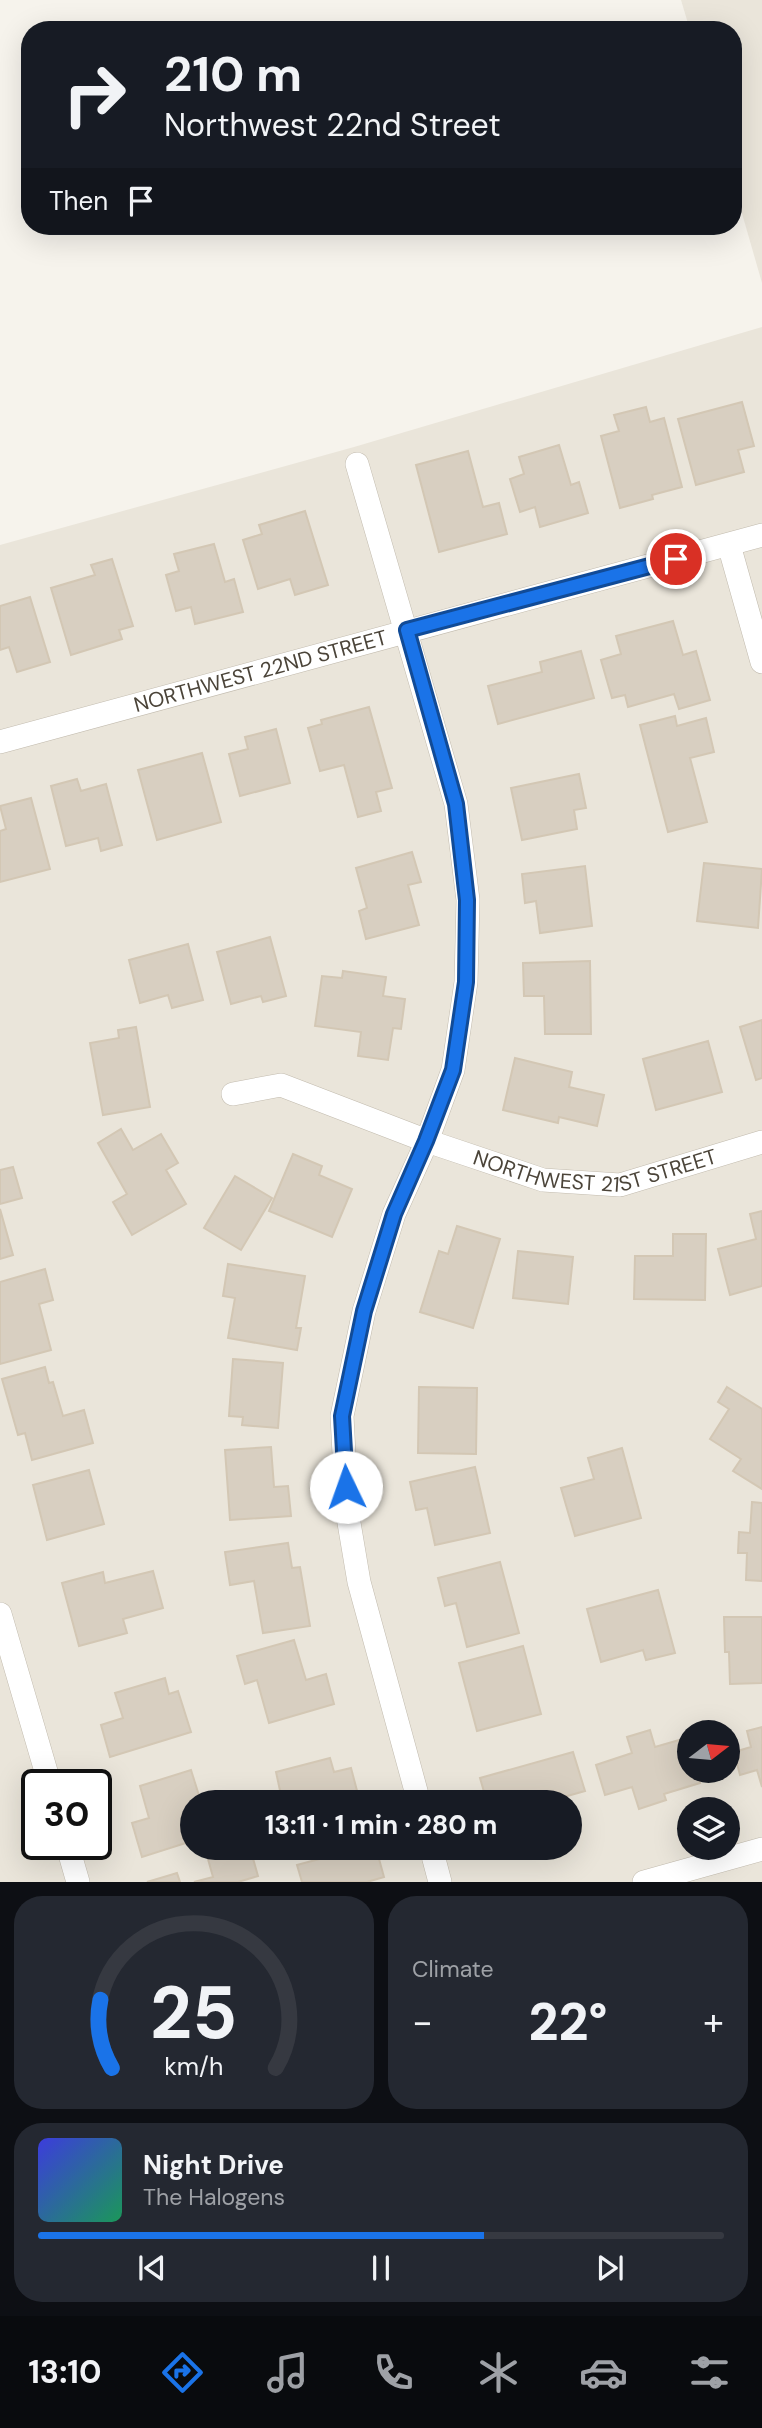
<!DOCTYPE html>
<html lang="en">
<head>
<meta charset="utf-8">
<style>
	body { margin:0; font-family:"DM Sans",sans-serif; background:#242831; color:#f1f3f6; height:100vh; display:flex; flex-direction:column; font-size:26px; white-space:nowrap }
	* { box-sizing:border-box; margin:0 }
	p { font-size:23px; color:#9ea1a6 }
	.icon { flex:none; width:38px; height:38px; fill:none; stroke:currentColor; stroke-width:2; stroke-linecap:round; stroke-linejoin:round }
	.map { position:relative; height:1882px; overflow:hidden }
	.sheet { display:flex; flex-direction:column; gap:14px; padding:14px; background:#0d0f14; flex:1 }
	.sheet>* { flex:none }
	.guide { position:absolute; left:21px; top:21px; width:721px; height:214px; border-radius:28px; box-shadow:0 7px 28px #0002; background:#171b24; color:#f1f3f6; overflow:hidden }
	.needle { width:46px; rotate:74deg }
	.controls { position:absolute; left:677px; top:1720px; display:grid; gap:14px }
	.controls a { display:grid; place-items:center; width:63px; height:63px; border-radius:50%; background:#171b24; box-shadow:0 7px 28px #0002; font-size:35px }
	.speed { position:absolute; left:21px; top:1769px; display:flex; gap:14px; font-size:35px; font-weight:700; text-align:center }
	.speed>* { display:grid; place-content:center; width:91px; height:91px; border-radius:50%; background:#171b24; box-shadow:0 7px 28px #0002; line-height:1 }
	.speed .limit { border:4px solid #111; border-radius:10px; background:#fff; color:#111 }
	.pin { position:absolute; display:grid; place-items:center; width:60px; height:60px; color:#fff; margin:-30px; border:4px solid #fff; border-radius:50%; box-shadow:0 2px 7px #0007 }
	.me { position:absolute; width:77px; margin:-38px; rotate:357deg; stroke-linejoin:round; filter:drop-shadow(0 0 5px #0008) }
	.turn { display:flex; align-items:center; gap:24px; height:147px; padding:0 28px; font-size:32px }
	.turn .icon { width:91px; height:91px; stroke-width:2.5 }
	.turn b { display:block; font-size:49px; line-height:60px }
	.then { display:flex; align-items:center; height:66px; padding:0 28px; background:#0003; gap:14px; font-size:26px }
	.big { font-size:52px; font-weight:800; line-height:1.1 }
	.sheet .widget { flex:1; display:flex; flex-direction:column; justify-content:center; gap:10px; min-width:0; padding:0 24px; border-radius:28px; background:#242831 }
	.sheet .dial { align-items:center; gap:0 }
	.dial svg { height:182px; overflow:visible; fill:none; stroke:#363941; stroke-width:7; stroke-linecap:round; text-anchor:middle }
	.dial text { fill:#f1f3f6; stroke:none }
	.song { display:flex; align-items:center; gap:21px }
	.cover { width:84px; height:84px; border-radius:10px; background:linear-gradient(135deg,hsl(240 70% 55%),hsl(150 70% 35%)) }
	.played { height:7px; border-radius:4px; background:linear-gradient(90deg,#1a73e8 65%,#363941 65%) }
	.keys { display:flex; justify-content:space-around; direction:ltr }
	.heat { display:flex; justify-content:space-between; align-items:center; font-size:38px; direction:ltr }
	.sheet .tiles { flex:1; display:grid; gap:14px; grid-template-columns:1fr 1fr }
	.widget:last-child { grid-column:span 2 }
	.trip { position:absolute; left:180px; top:1790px; width:402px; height:70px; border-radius:35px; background:#171b24; box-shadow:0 7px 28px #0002; font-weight:800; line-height:70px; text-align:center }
	.tabs { display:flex; height:112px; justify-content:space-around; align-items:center; background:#090b0e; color:#9ea1a6 }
	.tabs .icon { width:49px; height:49px }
	.tabs .on { color:#1a73e8 }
	.tabs b { font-size:32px; color:#f1f3f6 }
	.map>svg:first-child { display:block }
</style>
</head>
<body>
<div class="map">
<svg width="762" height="1882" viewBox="0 0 762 1882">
	<rect width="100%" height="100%" fill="#f6f3ec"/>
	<g fill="#eae5da" fill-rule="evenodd">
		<polygon points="681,0 762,0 762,283 733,182 733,30 690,30"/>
		<path d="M762 327V1882H0V545L354 447ZM690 1732H728V1771H690ZM37 1785H96V1844H37ZM192 1802H570V1848H192ZM690 1810H728V1848H690Z"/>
	</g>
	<g fill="#d8cfc1" stroke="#d3c7b4" stroke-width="2">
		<polygon points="742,402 754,446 738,450 744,472 696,485 678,419"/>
		<polygon points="646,407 650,422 664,418 682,487 652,495 653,499 620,508 601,436 619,431 614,415"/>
		<polygon points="559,445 571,485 579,482 588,513 540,527 535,507 520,512 510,479 524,474 519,457"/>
		<polygon points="468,451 483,507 499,503 507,534 439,552 416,465"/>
		<polygon points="305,511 328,585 295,595 290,579 258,589 243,540 262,534 259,525"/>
		<polygon points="214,544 225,582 234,579 243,612 195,624 191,607 176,611 166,575 179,571 174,554"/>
		<polygon points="112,559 133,626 119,630 122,639 71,655 51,588 95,575 91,565"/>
		<polygon points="30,597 50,662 17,672 9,647 0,650 0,606"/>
		<polygon points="673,621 683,655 696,651 710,700 679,709 674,694 628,707 625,695 612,698 601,660 621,654 616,636"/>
		<polygon points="581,651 594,698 498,724 488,686 542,672 540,662"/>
		<polygon points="369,707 392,788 376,792 381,811 358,817 344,765 320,771 308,728 322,724 321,720"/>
		<polygon points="675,716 677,726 706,718 714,752 690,758 707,822 668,832 640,725"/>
		<polygon points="276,729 290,783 240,796 229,754 248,749 245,737"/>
		<polygon points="202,753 221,822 157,840 138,770"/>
		<polygon points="579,774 586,808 574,810 577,829 522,840 511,788"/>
		<polygon points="77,779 81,791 106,784 122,845 101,851 98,838 66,846 51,786"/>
		<polygon points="31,798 50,869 0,882 0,831 6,829 0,806"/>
		<polygon points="412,852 421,882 408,885 419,925 366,939 359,911 367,908 356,868"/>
		<polygon points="704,863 762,869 758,928 697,921"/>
		<polygon points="585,866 592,926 540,933 536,901 525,903 522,874"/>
		<polygon points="270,937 286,996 263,1002 261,996 231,1004 217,952"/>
		<polygon points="188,944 203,1000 172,1008 168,995 140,1003 129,960"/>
		<polygon points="590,961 591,1034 545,1034 544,996 524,996 523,963"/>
		<polygon points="343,971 386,977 383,996 405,999 401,1029 393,1028 388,1060 358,1056 361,1032 315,1026 322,976 342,978"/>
		<polygon points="762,1020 762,1078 756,1080 740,1027"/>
		<polygon points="136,1027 150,1107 103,1115 90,1043 119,1038 118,1030"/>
		<polygon points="708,1041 722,1092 656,1110 643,1059"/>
		<polygon points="515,1058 572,1072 569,1087 604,1095 597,1126 559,1117 558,1123 503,1110"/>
		<polygon points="121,1129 133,1150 161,1134 178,1163 166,1170 186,1204 132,1235 113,1202 127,1194 98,1143"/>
		<polygon points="293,1154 322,1166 319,1175 352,1189 332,1237 269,1211"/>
		<polygon points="13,1167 22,1198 0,1204 0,1170"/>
		<polygon points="235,1176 272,1198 241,1250 204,1228"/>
		<polygon points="0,1209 13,1255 0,1259"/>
		<polygon points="762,1211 762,1286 730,1295 718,1249 756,1239 750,1214"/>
		<polygon points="457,1226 500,1239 473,1328 420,1312 439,1251 448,1254"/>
		<polygon points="673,1234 706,1234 705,1300 634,1299 635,1256 673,1256"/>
		<polygon points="518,1251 573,1257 568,1304 513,1298"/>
		<polygon points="228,1264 305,1276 296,1328 301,1328 297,1350 228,1338 235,1298 223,1296"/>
		<polygon points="45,1269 53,1300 39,1304 51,1350 0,1364 0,1282"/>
		<polygon points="233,1359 283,1363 278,1428 242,1425 243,1417 229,1416"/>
		<polygon points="45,1367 49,1383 53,1382 63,1416 84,1410 93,1443 32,1460 25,1433 18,1435 2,1379"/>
		<polygon points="419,1387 477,1388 476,1454 418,1453"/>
		<polygon points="727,1387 762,1409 762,1489 733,1471 741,1459 710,1439 729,1409 718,1402"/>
		<polygon points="271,1447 274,1487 288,1486 291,1516 230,1520 225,1450"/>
		<polygon points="622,1448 641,1518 575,1536 561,1488 594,1479 588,1458"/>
		<polygon points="475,1467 490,1533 435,1545 427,1508 416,1510 410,1482"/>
		<polygon points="89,1470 104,1524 47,1540 33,1485"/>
		<polygon points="752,1502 762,1503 762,1581 746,1580 747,1553 738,1553 739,1532 750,1533"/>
		<polygon points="288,1543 292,1568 300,1567 310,1626 263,1633 254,1581 230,1585 225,1552"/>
		<polygon points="500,1562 519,1633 467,1647 456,1603 445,1606 438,1578"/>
		<polygon points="153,1571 163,1608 123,1619 127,1633 79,1646 62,1583 103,1572 105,1583"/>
		<polygon points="658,1590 675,1653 646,1660 643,1650 601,1662 587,1609"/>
		<polygon points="724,1617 762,1617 762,1683 730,1684 729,1652 725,1652"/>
		<polygon points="294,1640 306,1680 326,1674 334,1704 269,1723 257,1680 245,1684 237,1656"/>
		<polygon points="523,1646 541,1714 477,1731 459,1663"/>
		<polygon points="165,1678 169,1694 178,1691 191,1732 110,1757 101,1725 123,1718 115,1693"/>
		<polygon points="762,1727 762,1787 757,1770 740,1775 734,1752 751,1747 747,1731"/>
		<polygon points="650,1730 655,1747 686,1738 690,1750 690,1771 696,1771 700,1783 664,1794 666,1800 639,1809 632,1787 605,1795 596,1765 632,1753 627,1737"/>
		<polygon points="573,1752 585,1791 546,1802 487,1802 480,1778"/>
		<polygon points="330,1758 334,1772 351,1768 360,1802 274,1802 273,1797 281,1795 276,1772"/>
		<polygon points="191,1770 201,1802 192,1802 192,1841 142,1857 132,1823 149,1818 140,1786"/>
		<polygon points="219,1848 250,1848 258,1876 238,1882 194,1882 213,1877 206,1852"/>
		<polygon points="360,1848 376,1848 384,1877 367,1882 302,1882 297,1865"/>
		<polygon points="177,1873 180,1882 147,1882"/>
	</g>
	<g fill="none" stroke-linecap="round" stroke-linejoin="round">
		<defs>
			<g id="street">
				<polyline points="357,464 456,804 468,900 466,982 453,1070 427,1141 394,1214 364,1311 342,1416 347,1511 359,1582 419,1802"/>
				<polyline points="729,545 762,662"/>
				<path id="s1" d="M0 742 762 535"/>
				<path id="s2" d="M233 1094 281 1085 427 1141 543 1180 620 1185 762 1142"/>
				<polyline points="0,1614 50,1785"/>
				<polyline points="67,1844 78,1882"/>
				<polyline points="431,1848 440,1882"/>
				<polyline points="644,1882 762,1849"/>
			</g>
		</defs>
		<use href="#street" stroke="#c2bbae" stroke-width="24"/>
		<use href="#street" stroke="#fff" stroke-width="23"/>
	</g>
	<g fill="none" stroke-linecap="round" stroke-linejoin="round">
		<defs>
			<polyline id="route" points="346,1487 342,1416 364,1311 394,1214 426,1141 453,1070 466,982 467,900 456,804 407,630 676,559"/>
		</defs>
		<use href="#route" stroke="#114b97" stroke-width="18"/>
		<use href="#route" stroke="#1a73e8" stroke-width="12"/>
	</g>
	<g text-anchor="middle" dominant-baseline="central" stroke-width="5" stroke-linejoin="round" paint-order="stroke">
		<g font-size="21" fill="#4b4439" stroke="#fff">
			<text stroke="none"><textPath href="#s1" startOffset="270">NORTHWEST 22ND STREET</textPath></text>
			<text stroke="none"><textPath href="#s2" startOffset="380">NORTHWEST 21ST STREET</textPath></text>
		</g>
	</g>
</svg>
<div class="controls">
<a><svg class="needle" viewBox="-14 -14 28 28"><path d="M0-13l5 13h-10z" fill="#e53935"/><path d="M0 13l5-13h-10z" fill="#9ea1a6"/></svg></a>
<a><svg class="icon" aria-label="layers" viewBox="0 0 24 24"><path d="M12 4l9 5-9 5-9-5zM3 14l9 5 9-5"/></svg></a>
</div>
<div class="speed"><div class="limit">30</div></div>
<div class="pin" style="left:676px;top:559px;background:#d93025"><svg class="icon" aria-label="arrive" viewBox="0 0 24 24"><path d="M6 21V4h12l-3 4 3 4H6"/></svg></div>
<svg class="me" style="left:346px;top:1487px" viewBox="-20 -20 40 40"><circle r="19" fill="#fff"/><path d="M0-13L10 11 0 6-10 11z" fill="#1a73e8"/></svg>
<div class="trip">13:11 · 1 min · 280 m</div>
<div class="guide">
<div class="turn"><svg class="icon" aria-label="right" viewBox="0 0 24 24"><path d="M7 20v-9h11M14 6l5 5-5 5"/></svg><div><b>210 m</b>Northwest 22nd Street</div></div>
<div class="then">Then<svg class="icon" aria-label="arrive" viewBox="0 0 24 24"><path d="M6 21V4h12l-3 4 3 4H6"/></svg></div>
</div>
</div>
<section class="sheet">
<div class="tiles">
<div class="widget dial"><svg viewBox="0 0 100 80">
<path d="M14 69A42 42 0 1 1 86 69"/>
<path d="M14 69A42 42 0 0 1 9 39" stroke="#1a73e8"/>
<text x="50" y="56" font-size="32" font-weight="700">25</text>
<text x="50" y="72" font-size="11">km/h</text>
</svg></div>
<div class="widget"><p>Climate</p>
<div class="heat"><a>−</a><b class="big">22°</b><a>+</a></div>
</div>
<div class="widget">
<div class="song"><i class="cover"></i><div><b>Night Drive</b><p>The Halogens</p></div></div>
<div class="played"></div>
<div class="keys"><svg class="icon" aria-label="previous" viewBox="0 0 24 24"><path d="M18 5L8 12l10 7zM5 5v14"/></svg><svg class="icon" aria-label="pause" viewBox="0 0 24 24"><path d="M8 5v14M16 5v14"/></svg><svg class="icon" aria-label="next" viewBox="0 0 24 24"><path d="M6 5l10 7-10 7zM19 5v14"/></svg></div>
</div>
</div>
</section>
<nav class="tabs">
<b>13:10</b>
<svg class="icon on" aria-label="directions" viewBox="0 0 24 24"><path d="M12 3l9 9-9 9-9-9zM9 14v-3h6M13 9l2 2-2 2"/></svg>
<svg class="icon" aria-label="music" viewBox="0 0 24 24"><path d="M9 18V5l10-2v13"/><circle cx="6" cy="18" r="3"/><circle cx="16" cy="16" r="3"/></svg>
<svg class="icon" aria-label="phone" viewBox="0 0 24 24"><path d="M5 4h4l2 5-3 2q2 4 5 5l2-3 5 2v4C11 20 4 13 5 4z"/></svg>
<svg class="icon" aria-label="climate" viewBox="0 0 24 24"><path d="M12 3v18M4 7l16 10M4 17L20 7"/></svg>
<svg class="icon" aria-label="car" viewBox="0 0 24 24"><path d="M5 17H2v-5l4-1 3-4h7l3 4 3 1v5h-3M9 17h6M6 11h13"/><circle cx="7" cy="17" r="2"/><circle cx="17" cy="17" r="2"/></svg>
<svg class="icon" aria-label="filters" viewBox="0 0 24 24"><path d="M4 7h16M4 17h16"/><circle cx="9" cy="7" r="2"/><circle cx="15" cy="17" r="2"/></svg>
</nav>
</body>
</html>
